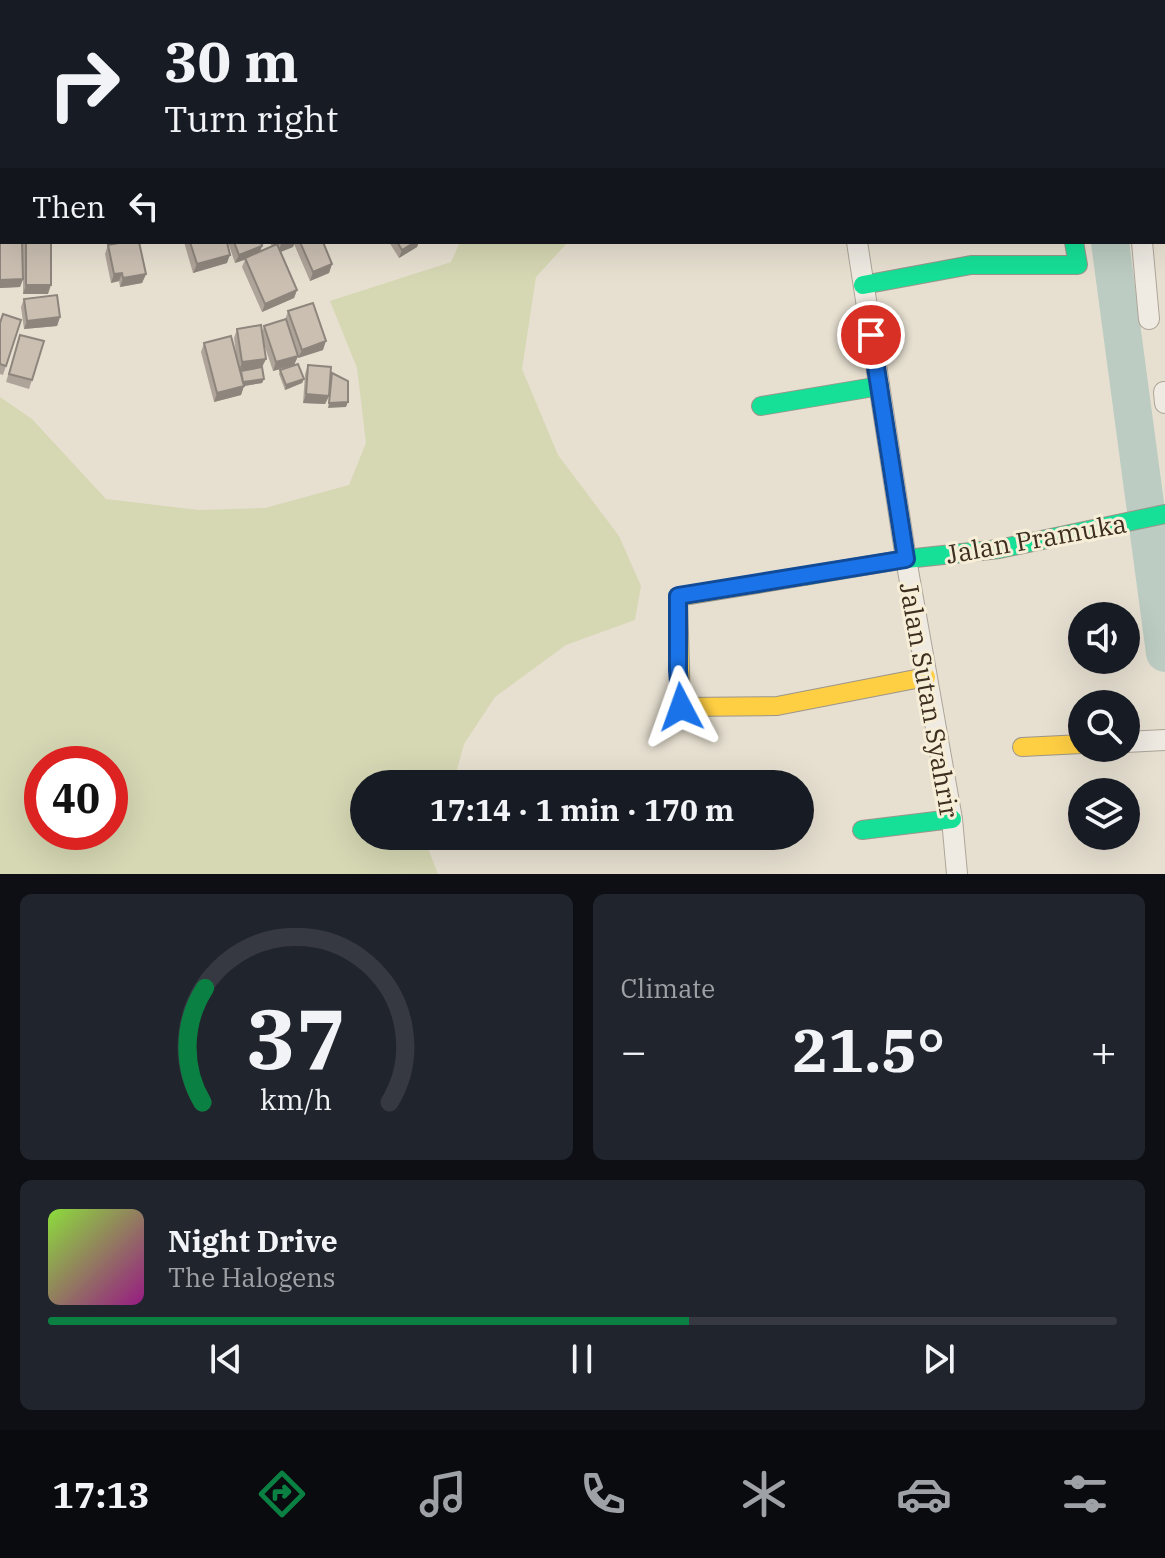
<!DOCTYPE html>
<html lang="en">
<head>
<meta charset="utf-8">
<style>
	body { margin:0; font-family:"IBM Plex Serif",serif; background:#20242c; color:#f1f3f6; height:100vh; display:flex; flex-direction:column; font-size:30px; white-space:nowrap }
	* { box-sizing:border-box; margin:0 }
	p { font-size:26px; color:#9ea1a6 }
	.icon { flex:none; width:44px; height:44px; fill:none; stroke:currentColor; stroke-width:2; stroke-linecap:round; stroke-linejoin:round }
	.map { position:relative; height:874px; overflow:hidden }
	.sheet { display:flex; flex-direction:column; gap:20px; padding:20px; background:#0d0f14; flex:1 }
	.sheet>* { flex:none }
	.banner { position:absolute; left:0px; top:0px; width:1166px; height:244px; box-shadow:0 8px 32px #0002; background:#171b24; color:#f1f3f6; overflow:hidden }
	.controls { position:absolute; left:1068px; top:602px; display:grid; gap:16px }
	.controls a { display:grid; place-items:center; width:72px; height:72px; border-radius:50%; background:#171b24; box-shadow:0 8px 32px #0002; font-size:40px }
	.speed { position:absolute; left:24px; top:746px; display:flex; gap:16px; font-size:40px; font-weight:700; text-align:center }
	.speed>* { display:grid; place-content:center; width:104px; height:104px; border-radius:50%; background:#171b24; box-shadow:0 8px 32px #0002; line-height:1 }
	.speed .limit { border:12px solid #d22; background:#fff; color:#111 }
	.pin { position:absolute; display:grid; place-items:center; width:68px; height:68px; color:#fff; margin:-34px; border:4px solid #fff; border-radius:50%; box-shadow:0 2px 8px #0007 }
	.me { position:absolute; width:88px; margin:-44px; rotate:356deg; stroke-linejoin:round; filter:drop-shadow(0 0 6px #0008) }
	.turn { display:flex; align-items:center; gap:28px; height:168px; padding:0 32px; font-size:36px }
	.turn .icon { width:104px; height:104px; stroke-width:2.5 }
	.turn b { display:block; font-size:56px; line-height:68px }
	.then { display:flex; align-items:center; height:76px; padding:0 32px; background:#0003; gap:16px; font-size:30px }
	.big { font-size:60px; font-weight:700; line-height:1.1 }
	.sheet .widget { flex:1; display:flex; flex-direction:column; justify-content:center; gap:12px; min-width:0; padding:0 28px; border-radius:12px; background:#20242c }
	.sheet .dial { align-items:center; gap:0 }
	.dial svg { height:208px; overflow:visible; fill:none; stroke:#363941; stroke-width:7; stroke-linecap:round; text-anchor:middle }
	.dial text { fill:#f1f3f6; stroke:none }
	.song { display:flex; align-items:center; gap:24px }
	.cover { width:96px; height:96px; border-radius:12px; background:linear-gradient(135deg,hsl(90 70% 55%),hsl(310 70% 35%)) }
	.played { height:8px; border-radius:4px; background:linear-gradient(90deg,#0b8043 60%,#363941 60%) }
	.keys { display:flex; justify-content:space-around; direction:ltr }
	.heat { display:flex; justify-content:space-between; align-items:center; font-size:44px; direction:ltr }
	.sheet .tiles { flex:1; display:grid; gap:20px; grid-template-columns:1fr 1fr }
	.widget:last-child { grid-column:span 2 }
	.trip { position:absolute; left:350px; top:770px; width:464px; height:80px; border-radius:40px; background:#171b24; box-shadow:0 8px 32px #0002; font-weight:700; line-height:80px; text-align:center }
	.dock { display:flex; height:128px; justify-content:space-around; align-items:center; background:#090b0e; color:#9ea1a6 }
	.dock .icon { width:56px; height:56px }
	.dock .selected { color:#0b8043 }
	.dock b { font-size:36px; color:#f1f3f6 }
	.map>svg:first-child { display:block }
</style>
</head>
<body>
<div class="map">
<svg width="1165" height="874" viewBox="0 0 1165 874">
	<rect width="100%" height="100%" fill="#e7e0d1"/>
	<path fill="#d6d7b3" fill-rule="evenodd" d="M460 242H568L536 277 522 369 558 455 619 536 641 586 635 620 566 645 495 697 464 744 455 777 439 784H364V836H423L438 874H0V397L32 419 106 499 199 510 265 508 349 485 366 443 357 368 330 301 451 262ZM42 764H110V832H42Z"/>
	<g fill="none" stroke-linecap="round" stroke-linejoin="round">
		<g stroke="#bcccc2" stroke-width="38">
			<polyline points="1078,0 1078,2"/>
			<polyline points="1110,242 1165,653"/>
		</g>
		<defs>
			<g id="street">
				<polyline points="1120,0 1120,2"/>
				<polyline points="1164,117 1165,117"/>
				<polyline points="0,204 2,204"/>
				<polyline points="857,242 906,559 952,819 957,874"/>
				<polyline points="1142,242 1149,319"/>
				<polyline points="1164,392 1165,403"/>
				<polyline points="1126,742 1165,740"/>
			</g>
			<g id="fast">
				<polyline points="863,285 971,265 1078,265 1074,242"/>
				<polyline points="761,406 880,386"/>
				<polyline points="805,576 906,559 999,549 1165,514"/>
				<polyline points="862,830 952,819"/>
			</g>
			<g id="slow">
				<polyline points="805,576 678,597 681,707 777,706 926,677"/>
				<polyline points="1022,747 1082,744"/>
			</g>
		</defs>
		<use href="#street" stroke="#ada599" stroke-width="22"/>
		<use href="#fast" stroke="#9c958a" stroke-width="20"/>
		<use href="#slow" stroke="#9c958a" stroke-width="20"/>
		<polyline stroke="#c8c2b9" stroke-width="4" stroke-dasharray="6 4" stroke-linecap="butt" points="810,0 810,2"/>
		<use href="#street" stroke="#efebe3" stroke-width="20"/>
		<use href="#fast" stroke="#16e098" stroke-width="18"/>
		<use href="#slow" stroke="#ffcf43" stroke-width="18"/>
	</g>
	<g fill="#afa499">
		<polygon points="0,0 2,2 2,48 0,48"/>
		<polygon points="0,234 23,266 22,245 24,242 51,242 48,294 23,294 23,280 20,287 0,288"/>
		<polygon points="184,242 227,242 227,263 193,273"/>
		<polygon points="228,242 261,242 262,246 260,252 272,246 269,242 262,245 261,242 323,242 332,264 329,273 310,281 294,244 293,247 280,252 297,290 294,298 262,312 242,267 245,260 235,263"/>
		<polygon points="389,242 419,242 417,247 399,258"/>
		<polygon points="108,245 146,274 142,283 120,287 119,281 111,283 105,254"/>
		<polygon points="24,299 60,317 57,326 24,329 21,307"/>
		<polygon points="288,311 323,350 298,358 298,356 294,365 273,371 262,338 266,359 262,367 264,379 262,383 244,386 241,395 214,402 201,352 204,343 237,361 234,338 237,329 262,333 264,326 285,320"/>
		<polygon points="21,320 3,375 0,374 0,322"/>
		<polygon points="20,335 32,380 29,389 6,382"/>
		<polygon points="308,365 329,396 325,404 303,403 305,374"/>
		<polygon points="280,370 304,379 302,383 285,390 279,374"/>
	</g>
	<g fill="#8e867d">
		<polygon points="286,242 295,242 293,247 278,253 281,244"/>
		<polygon points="415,242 419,242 417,247 399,258 402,250"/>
		<polygon points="262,246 259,254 235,263 239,255"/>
		<polygon points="230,255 227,263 193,273 197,264"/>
		<polygon points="332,264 329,273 310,281 313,272"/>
		<polygon points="122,273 119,281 111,283 114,274"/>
		<polygon points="146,274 142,283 120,287 123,278"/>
		<polygon points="23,279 20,287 0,288 0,280"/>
		<polygon points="26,285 51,285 48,294 23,294"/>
		<polygon points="297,290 294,298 262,312 265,304"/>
		<polygon points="60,317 57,326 24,329 27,321"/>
		<polygon points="326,341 323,350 298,358 302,350"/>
		<polygon points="298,356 294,365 273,371 276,362"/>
		<polygon points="266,359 262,367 239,371 242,362"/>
		<polygon points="264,379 262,383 244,386 241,395 214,402 217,393 243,382"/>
		<polygon points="304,379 302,383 285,390 286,385"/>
		<polygon points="306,394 329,396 325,404 303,403"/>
		<polygon points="348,402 346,407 328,408 329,403"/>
	</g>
	<g fill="#cbbfb2" stroke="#8e867d" stroke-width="2">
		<polygon points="0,0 20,0 20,2 2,2 2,24"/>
		<rect x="69" y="0" width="22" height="2"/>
		<polygon points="345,0 364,0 364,2 346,2"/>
		<rect x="0" y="215" width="2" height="14"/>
		<polygon points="0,234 2,234 2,242 22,242 23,279 0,280"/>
		<rect x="26" y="242" width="25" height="43"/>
		<polygon points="124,242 139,242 146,274 123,278 122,273 114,274 108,245"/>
		<polygon points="190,242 227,242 230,255 197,264"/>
		<polygon points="234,242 261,242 262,246 239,255"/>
		<polygon points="300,242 323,242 332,264 313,272"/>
		<polygon points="397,242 415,242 402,250"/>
		<polygon points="277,244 297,290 265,304 245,258"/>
		<polygon points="57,295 60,317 27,321 24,299"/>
		<polygon points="313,303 326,341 302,350 288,311"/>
		<polygon points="3,314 21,320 6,366 0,364 0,323"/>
		<polygon points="286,319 298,356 276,362 264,326"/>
		<polygon points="261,325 266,359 242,362 237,329"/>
		<polygon points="20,335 44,341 32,380 9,374"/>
		<polygon points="231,336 244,386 217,393 204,343"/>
		<polygon points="298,364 304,379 286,385 280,370"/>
		<polygon points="308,365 331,367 329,396 306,394"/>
		<polygon points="262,367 264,379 243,382 241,371"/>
		<polygon points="332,373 348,381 348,402 329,403"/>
	</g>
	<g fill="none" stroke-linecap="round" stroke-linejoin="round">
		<defs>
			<polyline id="route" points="681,707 678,670 678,596 906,559 871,335"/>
		</defs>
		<use href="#route" stroke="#114b97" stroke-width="20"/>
		<use href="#route" stroke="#1a73e8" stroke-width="14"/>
	</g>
	<g text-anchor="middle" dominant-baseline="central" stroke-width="6" stroke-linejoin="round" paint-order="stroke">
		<g font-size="26" fill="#3d2e20" stroke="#f7eed8">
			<text transform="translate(1036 538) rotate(-10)">Jalan Pramuka</text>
			<text transform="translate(930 700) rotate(80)">Jalan Sutan Syahrir</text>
		</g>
	</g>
</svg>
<div class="controls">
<a><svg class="icon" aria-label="sound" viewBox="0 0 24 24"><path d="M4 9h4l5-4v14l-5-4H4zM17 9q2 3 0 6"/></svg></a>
<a><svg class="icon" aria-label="search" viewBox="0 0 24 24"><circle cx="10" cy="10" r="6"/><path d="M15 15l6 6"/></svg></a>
<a><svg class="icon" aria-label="layers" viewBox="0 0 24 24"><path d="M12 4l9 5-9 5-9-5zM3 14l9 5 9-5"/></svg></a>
</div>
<div class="speed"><div class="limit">40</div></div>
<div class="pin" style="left:871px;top:335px;background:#d93025"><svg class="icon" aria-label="arrive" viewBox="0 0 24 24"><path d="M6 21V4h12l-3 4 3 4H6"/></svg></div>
<svg class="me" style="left:681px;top:707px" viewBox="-20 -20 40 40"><path d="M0-17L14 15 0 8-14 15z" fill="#1a73e8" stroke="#fff" stroke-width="4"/></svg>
<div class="trip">17:14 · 1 min · 170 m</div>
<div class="banner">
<div class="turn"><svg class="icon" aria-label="right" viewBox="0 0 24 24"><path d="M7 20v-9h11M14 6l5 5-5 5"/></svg><div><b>30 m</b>Turn right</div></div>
<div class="then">Then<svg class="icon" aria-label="left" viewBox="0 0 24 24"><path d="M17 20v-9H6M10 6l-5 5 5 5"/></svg></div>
</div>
</div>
<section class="sheet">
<div class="tiles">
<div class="widget dial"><svg viewBox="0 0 100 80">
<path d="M14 69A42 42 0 1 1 86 69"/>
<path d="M14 69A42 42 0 0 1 15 25" stroke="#0b8043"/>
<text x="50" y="56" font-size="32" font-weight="700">37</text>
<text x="50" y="72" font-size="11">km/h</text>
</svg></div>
<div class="widget"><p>Climate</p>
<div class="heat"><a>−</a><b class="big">21.5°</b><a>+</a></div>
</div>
<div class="widget">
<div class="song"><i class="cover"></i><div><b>Night Drive</b><p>The Halogens</p></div></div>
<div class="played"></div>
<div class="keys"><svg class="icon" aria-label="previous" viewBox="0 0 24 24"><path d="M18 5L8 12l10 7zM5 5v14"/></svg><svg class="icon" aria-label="pause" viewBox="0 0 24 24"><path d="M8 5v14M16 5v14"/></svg><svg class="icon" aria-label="next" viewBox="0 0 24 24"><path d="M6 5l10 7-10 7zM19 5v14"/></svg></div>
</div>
</div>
</section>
<nav class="dock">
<b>17:13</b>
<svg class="icon selected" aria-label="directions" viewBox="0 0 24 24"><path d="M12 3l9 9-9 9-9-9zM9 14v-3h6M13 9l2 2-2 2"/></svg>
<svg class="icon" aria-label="music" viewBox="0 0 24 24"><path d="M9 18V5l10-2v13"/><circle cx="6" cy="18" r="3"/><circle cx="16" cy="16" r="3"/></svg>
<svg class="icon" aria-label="phone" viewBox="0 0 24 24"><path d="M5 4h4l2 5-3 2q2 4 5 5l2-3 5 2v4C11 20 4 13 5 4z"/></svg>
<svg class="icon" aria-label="climate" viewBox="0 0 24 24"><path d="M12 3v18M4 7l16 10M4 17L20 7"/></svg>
<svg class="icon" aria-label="car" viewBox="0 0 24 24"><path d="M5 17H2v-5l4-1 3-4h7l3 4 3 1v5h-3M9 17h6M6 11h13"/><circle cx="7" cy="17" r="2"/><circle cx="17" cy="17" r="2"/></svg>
<svg class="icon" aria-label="filters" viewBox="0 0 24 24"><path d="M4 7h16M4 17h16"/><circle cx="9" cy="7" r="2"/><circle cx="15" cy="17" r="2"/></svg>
</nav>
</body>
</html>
